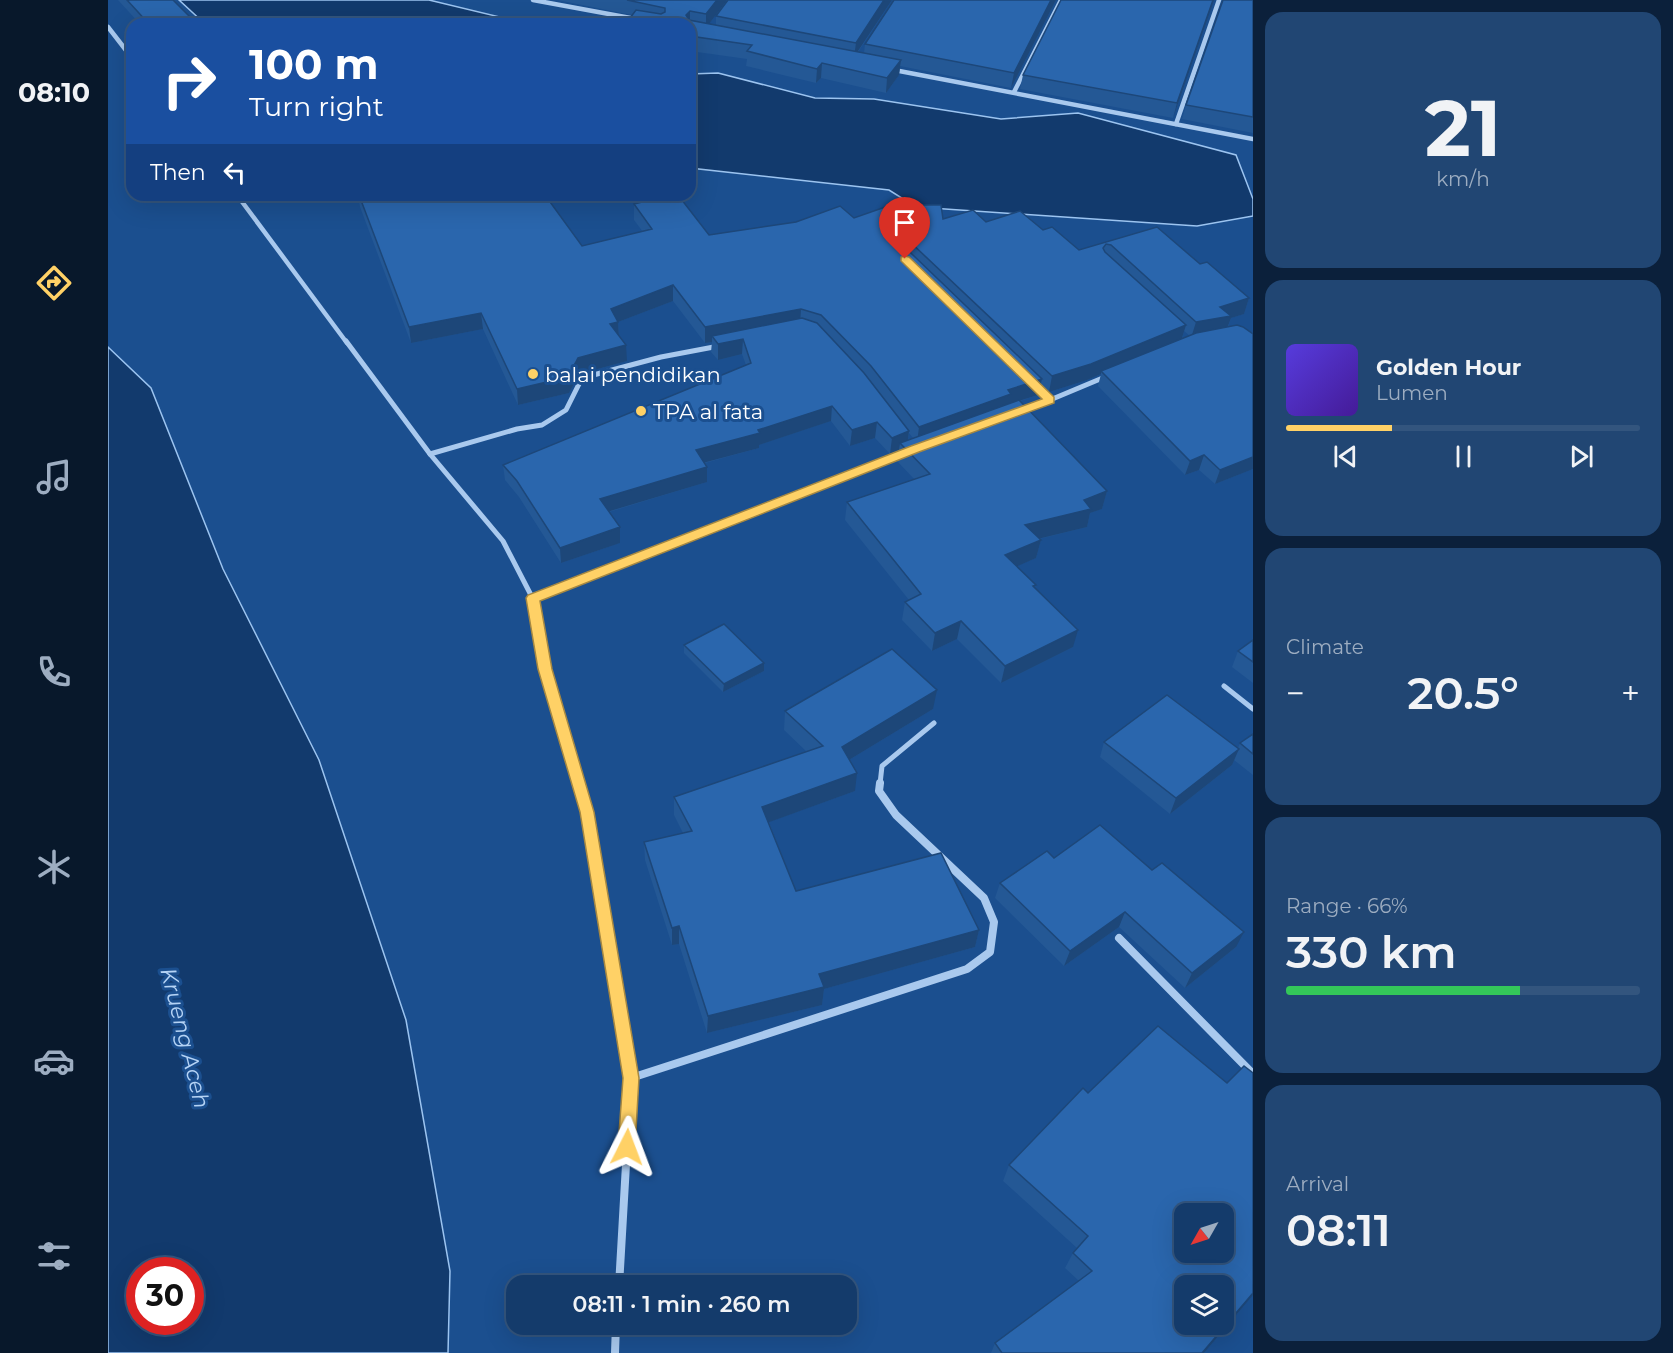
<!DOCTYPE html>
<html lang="en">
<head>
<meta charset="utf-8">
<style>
	body { margin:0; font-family:Montserrat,sans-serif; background:#214673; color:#f1f3f6; height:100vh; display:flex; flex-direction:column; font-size:22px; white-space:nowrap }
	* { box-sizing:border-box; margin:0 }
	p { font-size:20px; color:#9dadc1 }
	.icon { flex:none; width:33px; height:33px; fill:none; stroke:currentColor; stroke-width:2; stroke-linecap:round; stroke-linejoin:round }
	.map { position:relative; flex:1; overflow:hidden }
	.sheet { display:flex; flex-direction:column; gap:12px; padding:12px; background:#0b203b; width:420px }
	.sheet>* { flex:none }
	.guide { position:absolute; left:18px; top:18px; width:570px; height:183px; border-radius:18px; box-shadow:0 6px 24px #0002,0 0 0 2px #33557e; background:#1a4fa0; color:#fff; overflow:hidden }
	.needle { width:39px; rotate:231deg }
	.buttons { position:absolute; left:1066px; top:1203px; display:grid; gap:12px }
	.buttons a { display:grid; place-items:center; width:60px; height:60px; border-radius:12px; background:#143b6b; box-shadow:0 6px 24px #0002,0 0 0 2px #33557e; font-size:30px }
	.speed { position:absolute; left:18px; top:1257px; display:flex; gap:12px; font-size:30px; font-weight:700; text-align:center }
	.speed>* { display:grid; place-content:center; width:78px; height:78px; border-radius:50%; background:#143b6b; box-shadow:0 6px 24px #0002,0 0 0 2px #33557e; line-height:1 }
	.speed .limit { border:9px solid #d22; background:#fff; color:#111 }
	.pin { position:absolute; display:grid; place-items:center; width:51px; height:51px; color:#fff; margin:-62px -26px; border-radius:50% 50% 50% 0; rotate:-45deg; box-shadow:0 0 6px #0007 }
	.pin .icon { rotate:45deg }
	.me { position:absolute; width:66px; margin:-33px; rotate:3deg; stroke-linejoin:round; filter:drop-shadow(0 0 4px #0008) }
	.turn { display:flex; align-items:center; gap:21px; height:126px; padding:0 24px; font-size:27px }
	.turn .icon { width:78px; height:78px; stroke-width:2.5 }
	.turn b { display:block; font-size:42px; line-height:51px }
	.then { display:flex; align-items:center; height:57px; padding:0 24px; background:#0003; gap:12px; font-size:22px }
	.big { font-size:45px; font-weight:600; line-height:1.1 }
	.sheet .widget { flex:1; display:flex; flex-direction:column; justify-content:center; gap:9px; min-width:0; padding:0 21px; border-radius:18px; background:#214673 }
	.sheet .dial { align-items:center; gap:0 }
	.dial b { font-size:78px; line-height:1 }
	.song { display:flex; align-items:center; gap:18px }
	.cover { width:72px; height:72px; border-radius:9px; background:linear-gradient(135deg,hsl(250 70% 55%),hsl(260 70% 35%)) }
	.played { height:6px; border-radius:3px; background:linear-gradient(90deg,#ffd166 30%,#33557e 30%) }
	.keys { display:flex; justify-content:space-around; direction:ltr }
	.heat { display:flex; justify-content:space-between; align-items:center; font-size:33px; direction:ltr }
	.charge { height:9px; border-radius:4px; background:linear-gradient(90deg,#34c759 66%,#33557e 0) }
	.trip { position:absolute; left:398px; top:1275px; width:351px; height:60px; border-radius:18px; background:#143b6b; box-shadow:0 6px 24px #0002,0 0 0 2px #33557e; font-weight:600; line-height:60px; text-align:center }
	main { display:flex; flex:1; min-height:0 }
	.tabs { display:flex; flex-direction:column; width:108px; justify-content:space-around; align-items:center; background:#08182b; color:#9dadc1 }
	.tabs .icon { width:42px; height:42px }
	.tabs .on { color:#ffd166 }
	.tabs b { font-size:27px; color:#f1f3f6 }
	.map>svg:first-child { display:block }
</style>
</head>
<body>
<main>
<nav class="tabs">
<b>08:10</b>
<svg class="icon on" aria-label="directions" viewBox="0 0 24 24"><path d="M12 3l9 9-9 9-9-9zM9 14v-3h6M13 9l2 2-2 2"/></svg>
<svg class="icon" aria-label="music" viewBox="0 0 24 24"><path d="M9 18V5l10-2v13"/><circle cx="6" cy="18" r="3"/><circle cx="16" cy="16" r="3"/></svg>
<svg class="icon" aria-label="phone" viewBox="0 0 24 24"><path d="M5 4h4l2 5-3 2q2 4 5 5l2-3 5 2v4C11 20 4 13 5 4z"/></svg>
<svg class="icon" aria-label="climate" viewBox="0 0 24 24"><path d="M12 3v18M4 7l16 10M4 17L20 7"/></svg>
<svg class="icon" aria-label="car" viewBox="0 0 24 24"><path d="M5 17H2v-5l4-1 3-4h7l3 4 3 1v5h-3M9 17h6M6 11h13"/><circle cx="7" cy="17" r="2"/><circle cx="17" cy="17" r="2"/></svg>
<svg class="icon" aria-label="filters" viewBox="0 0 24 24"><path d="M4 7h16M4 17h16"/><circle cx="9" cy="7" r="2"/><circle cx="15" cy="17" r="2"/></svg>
</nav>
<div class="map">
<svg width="1145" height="1353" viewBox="0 0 1145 1353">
	<rect width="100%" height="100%" fill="#1b4f8f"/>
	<g fill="#123a6d" stroke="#9cc4f0" stroke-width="1.5" fill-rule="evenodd">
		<polygon points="71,0 321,0 421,24 97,24"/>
		<polygon points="610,73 707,98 766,99 893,119 970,113 1128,155 1145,199 1145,216 1089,226 808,207 781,190 582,168 582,74"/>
		<path d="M0 347 43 388 115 569 211 760 298 1020 342 1271 340 1353H0ZM82 1270V1322H32V1270Z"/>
	</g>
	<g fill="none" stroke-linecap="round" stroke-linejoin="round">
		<g stroke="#a9c9ee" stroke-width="4.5">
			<polyline points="425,0 528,19"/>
			<polyline points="0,27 24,58"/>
			<polyline points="786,70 1145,139"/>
			<polyline points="906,92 953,0"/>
			<polyline points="1068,124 1111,0"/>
			<polyline points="129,195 239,343"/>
		</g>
		<g stroke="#a9c9ee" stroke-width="5">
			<polyline points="238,341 322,454 395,541 425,599 437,669 471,784"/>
			<polyline points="942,400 997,377"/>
			<polyline points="913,411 942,400 927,385"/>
			<polyline points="322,454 409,429 434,425 458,410 474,378 553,357 611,346"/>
			<polyline points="425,599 796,454"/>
			<polyline points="1116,686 1145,709"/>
			<polyline points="772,784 774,766 826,723"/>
		</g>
		<g stroke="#a9c9ee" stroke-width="8">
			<polyline points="470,783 479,812 523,1078 511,1286"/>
			<polyline points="1011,938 1145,1074"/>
			<polyline points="523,1078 859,969 882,952 886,922 876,898 788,815 771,791 772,783"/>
			<polyline points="507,1353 508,1324"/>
		</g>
	</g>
	<g fill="#245895" fill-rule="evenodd">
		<polygon points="10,0 65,0 89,24 32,24"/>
		<polygon points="449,0 619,0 601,24 608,25 608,16 784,0 750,52 756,53 757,44 786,0 948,0 903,88 792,66 791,75 778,93 713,78 708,83 638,66 639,59 582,51 582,24 519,24 519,22 524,15"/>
		<polygon points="1106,0 1065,118 912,89 915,75"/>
		<polygon points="1145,0 1145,133 1074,119 1078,105"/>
		<path d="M250 195H371L373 200 474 246 535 232 526 220V204L601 235 746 218 835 219 878 222 935 230 971 250 1049 227 1092 264 1141 298 1136 314 1123 318 1120 327 1145 469 1107 484 1091 470 1077 475 990 386 993 374 979 380 941 392 933 384 930 395 912 401 999 491 994 509 982 513 979 527 931 539 933 540 928 558 909 566 927 588 965 647 893 683 849 639 824 651 794 620 797 602 801 600 737 520 739 502 807 480 789 461 791 450 782 454 767 438 742 446 723 421 651 445V448L597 463 599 467V482L501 512 512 527V543L453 563 411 497 397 480 395 465 638 365 634 354 610 360 603 352 604 342 597 343 565 301 510 322 511 335 519 361 471 374 461 393 410 405 375 329 303 343 252 207ZM1076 331 1082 336 1074 339ZM801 433 805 438 800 440Z"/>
		<polygon points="1145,640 1145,683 1124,667 1130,651"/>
		<polygon points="576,645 656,663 656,671 615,692 576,653"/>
		<polygon points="825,709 741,760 747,791 661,822 688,891 871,930 867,947 716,989 714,1005 599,1033 571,944 564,945 537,860 536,842 575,833 566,815 566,797 699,752 676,730 677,711"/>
		<polygon points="1145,734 1145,775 1126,760 1124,765 1062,814 992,757 996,742 1130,748 1132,743"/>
		<polygon points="946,858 1128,947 1077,988 1011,927 956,966 887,898 892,883"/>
		<polygon points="901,1165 1145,1295 1096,1353 883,1353 887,1343 971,1281 957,1268 965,1253 969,1248 895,1181"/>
	</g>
	<g fill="#1d4779">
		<polygon points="609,0 619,0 598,28 598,14"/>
		<polygon points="776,0 784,0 746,57 748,43"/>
		<polygon points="943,0 948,0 903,88 906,73"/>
		<polygon points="1105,0 1106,0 1065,118 1069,103"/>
		<polygon points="582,11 582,26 578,15"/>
		<polygon points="793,60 791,75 778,93 779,78"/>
		<polygon points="714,63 713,78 708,83 709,69"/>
		<polygon points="782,223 780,239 779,226"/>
		<polygon points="565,285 565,301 510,322 511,338 502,324 503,309"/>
		<polygon points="1141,298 1136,314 1123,318 1118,331 1083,338 1088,322 1112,307"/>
		<polygon points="693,309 692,325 604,336 604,342 597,343 597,327"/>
		<polygon points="373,313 375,329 303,343 301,327"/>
		<polygon points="1078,325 1073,341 993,371 993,374 979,380 941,392 944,376"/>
		<polygon points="635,339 634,354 610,360 610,344"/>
		<polygon points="518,345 519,361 471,374 461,393 410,405 409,389 470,358"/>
		<polygon points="934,379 930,395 901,404 809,443 811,427 900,390"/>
		<polygon points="724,406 723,421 651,445 651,448 587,465 588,450"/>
		<polygon points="769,422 767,438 742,446 744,430"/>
		<polygon points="801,431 799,447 792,443 791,450 782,454 784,438"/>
		<polygon points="1096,455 1091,470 1077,475 1082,461"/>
		<polygon points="1145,457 1145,469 1107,484 1112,470"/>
		<polygon points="599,467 599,482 492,514 492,499"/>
		<polygon points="999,491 994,509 982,513 979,527 913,543 917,525"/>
		<polygon points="512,527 512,543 453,563 452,548"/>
		<polygon points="933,540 928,558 894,573 897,555"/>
		<polygon points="853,621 849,639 824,651 827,633"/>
		<polygon points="970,630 965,647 893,683 897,666"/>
		<polygon points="656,663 656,671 615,692 616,684"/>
		<polygon points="829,690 825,709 731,766 734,747"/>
		<polygon points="1131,749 1124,765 1062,814 1068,798"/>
		<polygon points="749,773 747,791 653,825 654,807"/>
		<polygon points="1017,912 1011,927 956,966 962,951"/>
		<polygon points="571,926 571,944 564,945 564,928"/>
		<polygon points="871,930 867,947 716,989 714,1005 599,1033 600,1016 711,974"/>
		<polygon points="1136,932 1128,947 1077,988 1084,973"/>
		<polygon points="1145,1293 1145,1295 1096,1353 1094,1353"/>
	</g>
	<g fill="#2a66ad" stroke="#1d4779" stroke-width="1.5" fill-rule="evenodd">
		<polygon points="19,0 65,0 89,24 41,24"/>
		<polygon points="519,0 609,0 598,14 582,11 578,15 581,20 793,60 779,78 714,63 709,69 639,51 644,45 582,36 582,24 530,24 519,22 528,10 553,14 557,12 557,8"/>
		<polygon points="620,0 776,0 748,43 608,16"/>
		<polygon points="786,0 943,0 906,73 757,44"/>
		<polygon points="953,0 1105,0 1069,103 915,75"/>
		<polygon points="1115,0 1145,0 1145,117 1078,105"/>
		<polygon points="251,195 371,195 373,200 396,195 437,195 474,246 544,229 526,204 563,195 570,195 601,235 688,222 732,206 746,218 783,205 833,205 835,219 865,210 878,222 912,211 935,230 944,227 971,250 1049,227 1092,264 1099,262 1141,298 1112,307 1123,316 1088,322 1003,245 998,244 995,248 997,252 1078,325 983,364 944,376 782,223 779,226 780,231 934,379 900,390 903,394 811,427 763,366 713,315 693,309 597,327 565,285 503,309 510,322 502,324 518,345 470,358 460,377 409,389 373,313 301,327"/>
		<polygon points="694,318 709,323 756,373 801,431 784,438 769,422 744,430 724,406 650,430 652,433 588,450 599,467 492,499 512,527 452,548 409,481 395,465 643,363 635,339 610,344 604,336"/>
		<polygon points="1129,325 1135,327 1145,334 1145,457 1112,470 1096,455 1082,461 993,371 1088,333"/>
		<polygon points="911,400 999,491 976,500 983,509 917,525 933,540 897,555 928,585 925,586 970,630 897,666 853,621 827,633 797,602 813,594 739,502 822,474 792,443"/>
		<polygon points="616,624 656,663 616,684 576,645"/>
		<polygon points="1145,640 1145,662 1130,651"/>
		<polygon points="784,649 829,690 734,747 749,773 654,807 688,891 833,853 871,930 711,974 716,987 600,1016 571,926 564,928 536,842 584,831 566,797 715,746 677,711"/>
		<polygon points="1059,695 1131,749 1068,798 996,742"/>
		<polygon points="1145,734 1145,754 1132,743"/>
		<polygon points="992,825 1044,870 1054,863 1136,932 1084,973 1017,912 962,951 892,883 939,851 946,858"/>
		<path d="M1050 1026 1119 1083 1136 1066 1145 1073V1293L1094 1353H894L887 1343 984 1271 965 1253 980 1236 901 1165 975 1088 980 1093ZM1077 1214H1116V1252H1077ZM1077 1286H1116V1324H1077Z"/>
	</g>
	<polygon fill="#ffd166" stroke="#a68842" stroke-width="1.5" points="797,256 801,257 946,397 946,403 811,452 432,601 444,669 486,812 531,1078 527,1147 525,1153 519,1155 513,1153 510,1147 515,1078 472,812 430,669 418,598 420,595 803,446 934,399 793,261 793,257"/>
	<g fill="#ffd166" stroke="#1b4f8f" stroke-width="2">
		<circle cx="425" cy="374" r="6"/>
		<circle cx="533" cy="411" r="6"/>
	</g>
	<g text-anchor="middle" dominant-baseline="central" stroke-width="6" stroke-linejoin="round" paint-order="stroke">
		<g font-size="21" fill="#fff" stroke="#1b4f8f" text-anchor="start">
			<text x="437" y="374">balai pendidikan</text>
			<text x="545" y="411">TPA al fata</text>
		</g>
		<g font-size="22" font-style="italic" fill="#b5d3f5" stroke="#1b4f8f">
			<text transform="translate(77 1038) rotate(76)">Krueng Aceh</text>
		</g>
	</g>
</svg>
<div class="buttons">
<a><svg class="needle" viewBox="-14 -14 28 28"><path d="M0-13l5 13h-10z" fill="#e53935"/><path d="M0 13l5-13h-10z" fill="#9dadc1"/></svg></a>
<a><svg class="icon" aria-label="layers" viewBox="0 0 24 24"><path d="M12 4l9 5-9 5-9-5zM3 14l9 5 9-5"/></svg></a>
</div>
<div class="speed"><div class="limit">30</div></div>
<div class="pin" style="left:797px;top:259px;background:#d93025"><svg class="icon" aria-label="arrive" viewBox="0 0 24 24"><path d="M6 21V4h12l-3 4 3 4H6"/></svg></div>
<svg class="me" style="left:519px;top:1147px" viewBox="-20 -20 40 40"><path d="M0-17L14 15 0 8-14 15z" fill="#ffd166" stroke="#fff" stroke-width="4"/></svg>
<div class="trip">08:11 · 1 min · 260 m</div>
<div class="guide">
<div class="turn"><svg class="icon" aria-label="right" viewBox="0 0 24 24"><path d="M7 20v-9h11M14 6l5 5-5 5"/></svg><div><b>100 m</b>Turn right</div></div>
<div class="then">Then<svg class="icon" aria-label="left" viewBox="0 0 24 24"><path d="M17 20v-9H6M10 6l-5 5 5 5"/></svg></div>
</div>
</div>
<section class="sheet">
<div class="widget dial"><b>21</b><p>km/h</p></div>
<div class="widget">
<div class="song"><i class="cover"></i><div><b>Golden Hour</b><p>Lumen</p></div></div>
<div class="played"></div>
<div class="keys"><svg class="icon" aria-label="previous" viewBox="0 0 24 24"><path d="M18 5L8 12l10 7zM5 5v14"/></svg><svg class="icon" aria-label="pause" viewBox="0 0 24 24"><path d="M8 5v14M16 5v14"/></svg><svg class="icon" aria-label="next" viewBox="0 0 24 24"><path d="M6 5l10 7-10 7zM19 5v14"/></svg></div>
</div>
<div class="widget"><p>Climate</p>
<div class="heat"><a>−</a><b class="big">20.5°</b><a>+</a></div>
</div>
<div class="widget"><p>Range · 66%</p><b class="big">330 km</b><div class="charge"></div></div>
<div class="widget"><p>Arrival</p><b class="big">08:11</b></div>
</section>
</main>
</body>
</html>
